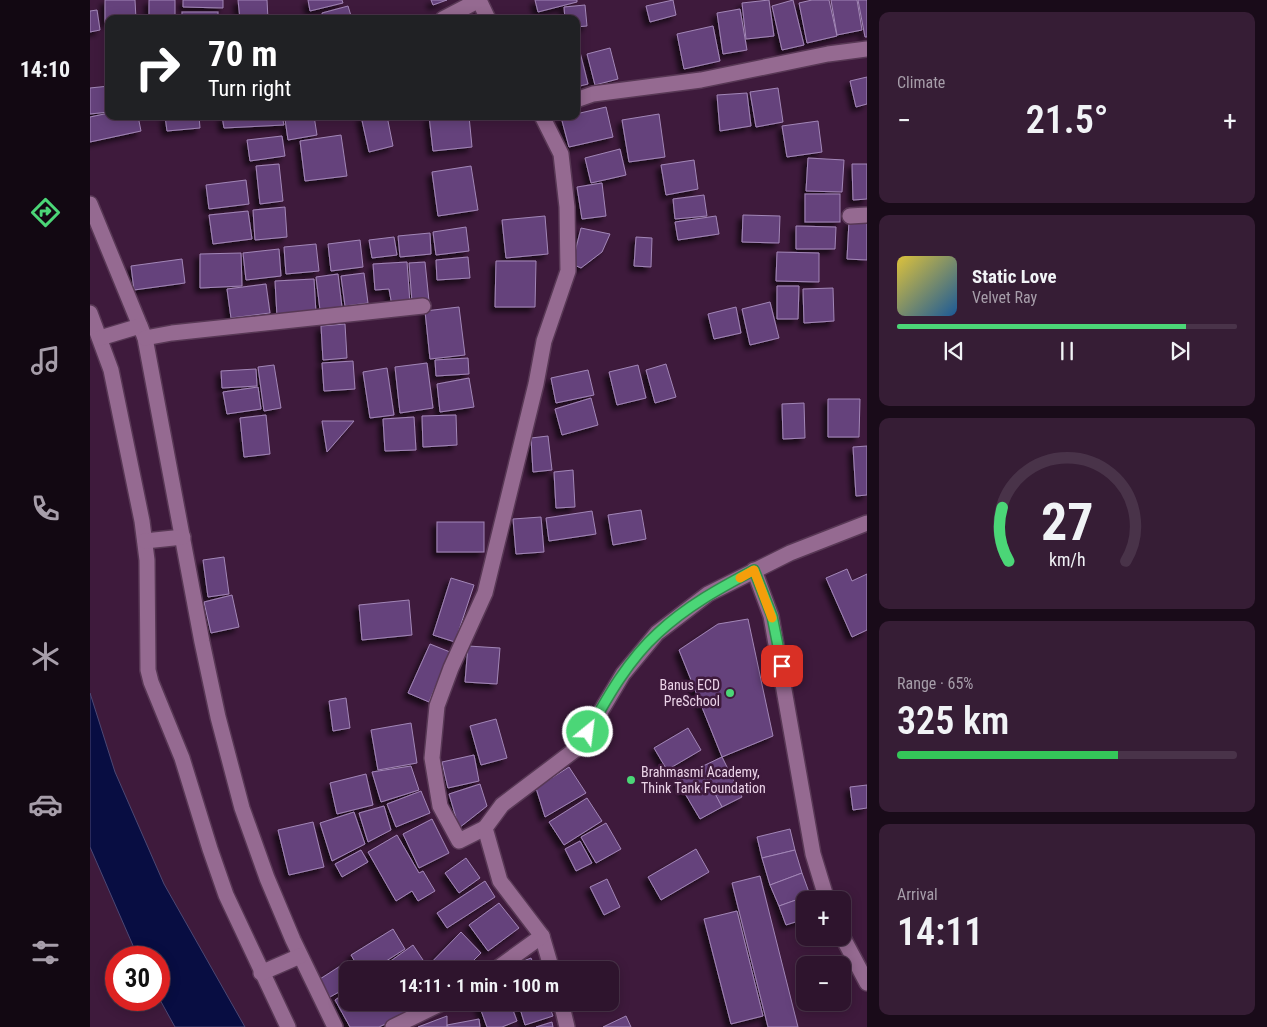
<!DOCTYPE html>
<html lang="en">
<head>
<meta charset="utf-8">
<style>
	body { margin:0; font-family:"Roboto Condensed",sans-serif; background:#361d35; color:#f1f3f6; height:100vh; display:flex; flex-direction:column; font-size:19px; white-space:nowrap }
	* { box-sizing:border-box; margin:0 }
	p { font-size:16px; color:#a79eaa }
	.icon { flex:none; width:28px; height:28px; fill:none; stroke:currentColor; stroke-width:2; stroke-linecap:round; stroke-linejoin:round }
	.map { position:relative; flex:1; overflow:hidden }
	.details { display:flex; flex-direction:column; gap:12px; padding:12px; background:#190b19; width:400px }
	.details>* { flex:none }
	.banner { position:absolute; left:15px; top:15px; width:475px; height:105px; border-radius:10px; box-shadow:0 2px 12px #0003,0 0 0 1px #493349; background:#202124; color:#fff; overflow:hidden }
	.fabs { position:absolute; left:706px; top:891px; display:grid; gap:10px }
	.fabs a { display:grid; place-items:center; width:55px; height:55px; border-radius:10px; background:#2e142d; box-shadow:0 2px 12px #0003,0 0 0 1px #493349; font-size:25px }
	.speed { position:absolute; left:15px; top:946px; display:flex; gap:10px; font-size:25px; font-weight:700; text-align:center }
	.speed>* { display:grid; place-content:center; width:65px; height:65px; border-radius:50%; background:#2e142d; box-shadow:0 2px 12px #0003,0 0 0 1px #493349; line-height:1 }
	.speed .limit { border:8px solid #d22; background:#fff; color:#111 }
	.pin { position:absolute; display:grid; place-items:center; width:42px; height:42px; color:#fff; margin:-21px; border-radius:10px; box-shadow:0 2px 8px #0006 }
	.me { position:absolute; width:55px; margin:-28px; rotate:29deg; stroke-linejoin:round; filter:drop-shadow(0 0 4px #0008) }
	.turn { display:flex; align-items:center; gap:18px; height:105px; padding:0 20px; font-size:22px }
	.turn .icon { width:65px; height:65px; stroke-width:2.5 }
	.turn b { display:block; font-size:35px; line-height:42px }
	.big { font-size:38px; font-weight:600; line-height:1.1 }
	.details .tile { flex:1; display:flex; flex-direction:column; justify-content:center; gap:8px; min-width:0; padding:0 18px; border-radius:10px; background:#361d35 }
	.details .dial { align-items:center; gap:0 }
	.dial svg { height:130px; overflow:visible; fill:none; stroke:#493349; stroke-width:7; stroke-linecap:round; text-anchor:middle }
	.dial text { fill:#f1f3f6; stroke:none }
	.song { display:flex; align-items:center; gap:15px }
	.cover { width:60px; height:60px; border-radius:8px; background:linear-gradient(135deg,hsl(50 70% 55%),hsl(210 70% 35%)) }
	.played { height:5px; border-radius:2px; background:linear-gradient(90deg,#4bd677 85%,#493349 85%) }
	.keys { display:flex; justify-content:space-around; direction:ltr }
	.heat { display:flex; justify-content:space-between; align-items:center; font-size:28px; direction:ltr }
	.charge { height:8px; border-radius:4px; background:linear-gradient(90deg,#34c759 65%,#493349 0) }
	.trip { position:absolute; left:249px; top:961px; width:280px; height:50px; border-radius:10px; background:#2e142d; box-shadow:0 2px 12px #0003,0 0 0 1px #493349; font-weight:600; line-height:50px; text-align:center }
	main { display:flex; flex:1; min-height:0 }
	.dock { display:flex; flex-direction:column; width:90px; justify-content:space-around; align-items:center; background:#120812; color:#a79eaa }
	.dock .icon { width:35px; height:35px }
	.dock .active { color:#4bd677 }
	.dock b { font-size:22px; color:#f1f3f6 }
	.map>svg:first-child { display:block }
</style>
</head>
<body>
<main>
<nav class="dock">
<b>14:10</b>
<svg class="icon active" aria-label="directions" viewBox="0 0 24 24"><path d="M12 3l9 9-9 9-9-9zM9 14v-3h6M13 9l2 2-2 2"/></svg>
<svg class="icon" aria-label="music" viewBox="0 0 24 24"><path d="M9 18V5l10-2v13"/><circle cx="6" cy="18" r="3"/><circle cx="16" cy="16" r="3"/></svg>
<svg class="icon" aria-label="phone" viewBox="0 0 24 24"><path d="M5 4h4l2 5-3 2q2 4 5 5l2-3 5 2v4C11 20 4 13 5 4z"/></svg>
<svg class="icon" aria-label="climate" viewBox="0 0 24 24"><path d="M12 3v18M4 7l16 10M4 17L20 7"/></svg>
<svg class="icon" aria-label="car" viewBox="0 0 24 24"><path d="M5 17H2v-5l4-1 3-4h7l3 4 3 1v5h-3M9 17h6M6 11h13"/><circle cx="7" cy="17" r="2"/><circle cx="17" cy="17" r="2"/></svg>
<svg class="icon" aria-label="filters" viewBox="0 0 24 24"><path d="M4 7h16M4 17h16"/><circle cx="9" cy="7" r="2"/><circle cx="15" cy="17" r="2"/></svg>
</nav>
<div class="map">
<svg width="777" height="1027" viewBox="0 0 777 1027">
	<defs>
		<filter id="shadow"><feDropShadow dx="-4.5" dy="4.5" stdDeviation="2.5" flood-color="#0009"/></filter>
	</defs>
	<rect width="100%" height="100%" fill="#3e1a3c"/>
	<polygon fill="#080d42" stroke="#4c4874" points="0,693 25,772 74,884 155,1027 85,1027 69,998 69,958 48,957 0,847"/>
	<g fill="#65437c" stroke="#a286b7" filter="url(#shadow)">
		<polygon points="15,0 45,0 46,19 19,19 19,22 15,23"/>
		<rect x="59" y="0" width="26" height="19"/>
		<polygon points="93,0 133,0 133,8 93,7"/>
		<polygon points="148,0 177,0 178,19 150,19"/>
		<polygon points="218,0 252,0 253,3 220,11"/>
		<polygon points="341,0 357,0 343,5"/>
		<polygon points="445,0 487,0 487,2 448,12"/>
		<polygon points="583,0 586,15 560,22 556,6"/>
		<polygon points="679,0 684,36 656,39 652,3"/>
		<polygon points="703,0 714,45 692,50 682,6"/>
		<polygon points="722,0 739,0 747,36 717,43 709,3"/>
		<polygon points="741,0 767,0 772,30 747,35"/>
		<polygon points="768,0 777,0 777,37 775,37"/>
		<polygon points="495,5 497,26 486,27 486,19 475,19 474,7"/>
		<polygon points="258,6 262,19 233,19 232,13"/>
		<polygon points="650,9 657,50 633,54 627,13"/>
		<polygon points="7,10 10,30 0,32 0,11"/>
		<rect x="92" y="12" width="36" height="7"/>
		<polygon points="623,26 630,61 594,69 587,34"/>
		<polygon points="520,48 528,79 505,85 497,54"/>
		<polygon points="490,52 498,84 486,87 486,53"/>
		<polygon points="777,77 777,104 766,107 760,81"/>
		<polygon points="19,86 19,112 0,114 0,88"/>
		<polygon points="688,88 693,122 666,127 660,92"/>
		<polygon points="657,93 661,126 630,131 627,95"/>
		<polygon points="516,107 523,137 479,147 471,117 486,116 486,114"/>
		<polygon points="19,113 19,116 48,116 51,131 0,142 0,117"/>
		<polygon points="569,114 575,157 539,162 532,120"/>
		<polygon points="75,116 109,116 110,128 77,131"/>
		<polygon points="132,116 192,116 194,125 134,128"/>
		<polygon points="216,116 224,116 227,135 198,140 195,119"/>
		<polygon points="271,116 297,116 303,146 279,152"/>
		<polygon points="339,116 379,116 382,147 343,151"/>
		<polygon points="728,121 732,152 697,157 692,126"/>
		<polygon points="251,135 257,176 215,181 210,141"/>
		<polygon points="192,136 195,156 160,161 157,140"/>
		<polygon points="530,149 536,175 501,183 495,158"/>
		<polygon points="718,158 754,160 752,192 716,191"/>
		<polygon points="604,160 608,189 576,195 571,165"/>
		<polygon points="189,164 193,201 170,204 166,166"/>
		<polygon points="762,164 777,164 777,199 763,200"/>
		<polygon points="381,166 388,210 348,216 342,172"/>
		<polygon points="156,180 159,204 119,209 116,185"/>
		<polygon points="512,183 516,216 492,219 487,187"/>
		<rect x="715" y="194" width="35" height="28"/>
		<polygon points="614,195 617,216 585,219 583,199"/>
		<polygon points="195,207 197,237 165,240 163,210"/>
		<polygon points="158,211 162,239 123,244 119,215"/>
		<polygon points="653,215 690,216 689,243 652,242"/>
		<polygon points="455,216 458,254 416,258 412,220"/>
		<polygon points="626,216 629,234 588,240 585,222"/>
		<polygon points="759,221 777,222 777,260 757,259"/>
		<polygon points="706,226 746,227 745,249 706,249"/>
		<polygon points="376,227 379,251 346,255 343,232"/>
		<polygon points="491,228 520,234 512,252 491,268 482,264"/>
		<polygon points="340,233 341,254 310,257 308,236"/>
		<polygon points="304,237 307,255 282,258 279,240"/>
		<polygon points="546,237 562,238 561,267 544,266"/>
		<polygon points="270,240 273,267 241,271 238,244"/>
		<polygon points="226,244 229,271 196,274 194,247"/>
		<polygon points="189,249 191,276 156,280 153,253"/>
		<polygon points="687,252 729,253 729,282 686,281"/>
		<polygon points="151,253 152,286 110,288 110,254"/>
		<polygon points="378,257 380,278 347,280 346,260"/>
		<polygon points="92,259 95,283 44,290 41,266"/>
		<polygon points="406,261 446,261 445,307 405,307"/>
		<polygon points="317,262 320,304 302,306 299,289 285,290 283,264"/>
		<polygon points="335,262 339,301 322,302 319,263"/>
		<polygon points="274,273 278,303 255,306 251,276"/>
		<polygon points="248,274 252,307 230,310 226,277"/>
		<polygon points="224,279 226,313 187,316 185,281"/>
		<polygon points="176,284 180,313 141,318 137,289"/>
		<polygon points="687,286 709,286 708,319 687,319"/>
		<polygon points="743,288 744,321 714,323 713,289"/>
		<polygon points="680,302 689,338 660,345 652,309"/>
		<polygon points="369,307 375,355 340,359 335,311"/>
		<polygon points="646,307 651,333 624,339 618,314"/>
		<polygon points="255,324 257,358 233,360 231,326"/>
		<polygon points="378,358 379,374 346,376 345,360"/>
		<polygon points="263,361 265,389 234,391 232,363"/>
		<polygon points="337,363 343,408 310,413 305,367"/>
		<polygon points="576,364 586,397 565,403 556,370"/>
		<polygon points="184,365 191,408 174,411 168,367"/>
		<polygon points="548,365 556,398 527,405 519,372"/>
		<polygon points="297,368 304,415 280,418 273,372"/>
		<polygon points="166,369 167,386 132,388 131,371"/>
		<polygon points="498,370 504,395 466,403 461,378"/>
		<polygon points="379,378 384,407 350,412 347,384"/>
		<polygon points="168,387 171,409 137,414 133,392"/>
		<polygon points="501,398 508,425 472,435 465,409"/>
		<polygon points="738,399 770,399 769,437 738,437"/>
		<polygon points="714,403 715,438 693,439 692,404"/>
		<polygon points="176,415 180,454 154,457 150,418"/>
		<polygon points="366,415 367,445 333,447 332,416"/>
		<polygon points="324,417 326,450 295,451 293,419"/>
		<polygon points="232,421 264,421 237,452"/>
		<polygon points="458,436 462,470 443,472 441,438"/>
		<polygon points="777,446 777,495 766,496 763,447"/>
		<polygon points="483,470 485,507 466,508 464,472"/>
		<polygon points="551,510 556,539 523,545 518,515"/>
		<polygon points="502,511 506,534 459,541 456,518"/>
		<polygon points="451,517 454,552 426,554 423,519"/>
		<rect x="347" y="522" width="47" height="30"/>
		<polygon points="134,557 139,594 118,597 113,560"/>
		<polygon points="757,569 762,581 777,574 777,630 762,637 736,578"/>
		<polygon points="361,578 384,585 365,642 343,635"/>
		<polygon points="142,595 149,627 121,633 114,602"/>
		<polygon points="319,600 322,635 272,640 269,605"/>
		<polygon points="658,619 683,736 632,757 589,650 628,624"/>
		<polygon points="340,644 360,652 339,702 318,693"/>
		<polygon points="378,646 410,648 407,684 375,682"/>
		<polygon points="256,698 260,728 243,731 239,701"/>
		<polygon points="406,719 417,758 391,765 380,726"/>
		<polygon points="321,723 327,763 288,770 281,730"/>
		<polygon points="598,728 611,750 577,770 564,748"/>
		<polygon points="384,755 389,781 358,788 352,762"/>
		<polygon points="632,757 652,797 632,807 611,767"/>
		<polygon points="321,766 329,790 291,802 282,772"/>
		<polygon points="479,767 496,793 455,817 446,788"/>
		<polygon points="611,767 632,807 610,819 587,780"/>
		<polygon points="276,774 283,805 247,814 240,783"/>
		<polygon points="390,784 397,806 369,828 359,794"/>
		<polygon points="777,785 777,808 763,810 760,787"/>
		<polygon points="331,791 340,813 306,827 297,804"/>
		<polygon points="497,798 512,821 474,845 459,822"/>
		<polygon points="294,806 301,830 278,842 269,813"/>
		<polygon points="264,812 275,844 242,861 230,823"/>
		<polygon points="342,819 359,853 329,868 313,834"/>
		<polygon points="223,822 234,867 199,875 188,830"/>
		<polygon points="516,823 531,849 506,863 491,837"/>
		<polygon points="700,829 705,850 672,858 667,837"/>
		<polygon points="307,835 329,873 333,871 345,891 328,901 322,891 306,901 278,852"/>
		<polygon points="490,841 502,863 486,871 475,849"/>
		<polygon points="606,849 619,872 571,900 558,877"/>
		<polygon points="271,850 278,862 252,877 245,864"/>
		<polygon points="705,850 712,873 680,885 672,858"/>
		<polygon points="376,858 390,878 369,893 355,873"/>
		<polygon points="712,873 720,895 689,906 680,885"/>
		<polygon points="670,876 708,1027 678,1027 642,883"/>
		<polygon points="517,879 530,907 514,915 500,887"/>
		<polygon points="395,881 405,897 357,928 347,913"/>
		<polygon points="720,895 722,900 715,900 715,919 696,925 689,906"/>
		<polygon points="409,903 429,928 398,951 379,925"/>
		<polygon points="647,911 673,1016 641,1024 614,919"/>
		<polygon points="303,929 315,949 282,970 270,970 261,955"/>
		<polygon points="371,932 391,953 374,970 334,970"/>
		<polygon points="323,945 335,963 328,970 288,970"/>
		<polygon points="441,958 446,970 414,970 413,969"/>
		<polygon points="258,961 264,970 258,970 258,987 240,997 230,979"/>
		<polygon points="258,991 258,1002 342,1002 289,1027 260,1027 245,1000"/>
		<polygon points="388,1002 420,1002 427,1021 412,1027 397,1027"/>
		<polygon points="428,1002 458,1002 463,1016 435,1025"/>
		<polygon points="357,1016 357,1027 328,1027"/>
		<polygon points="536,1016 541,1027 513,1027"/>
		<polygon points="389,1019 390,1027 358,1027 357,1025"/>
		<polygon points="462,1022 463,1027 446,1027"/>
	</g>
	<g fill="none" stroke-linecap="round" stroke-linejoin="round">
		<defs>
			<g id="minor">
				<polyline points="389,0 398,19"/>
				<polyline points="353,19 389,0"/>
				<polyline points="486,100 503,94 611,80 738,54 777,49"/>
				<polyline points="0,204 55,338 112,642 128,717 152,808 177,878 203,940 245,1027"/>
				<polyline points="760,216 777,215"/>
				<polyline points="0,313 21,370 52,521 57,560 58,670 61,682 92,758 120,849 136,895 198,1027"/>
				<polyline points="10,338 50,326"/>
				<polyline points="55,338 82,333 333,306"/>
				<polyline points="55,541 93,537"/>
				<polyline points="664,570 681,616 723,854 737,900"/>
				<polyline points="395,828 369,841 350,806 342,758 347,706 361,668 395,593 446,384 454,341 478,271 477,207 471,154 452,116"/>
				<polyline points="452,936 462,970"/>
				<polyline points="752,936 777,983"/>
				<polyline points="405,970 452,936 410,881 395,828 412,805 490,746 533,674 567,633 618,594 700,553 777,523"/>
				<polyline points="171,973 210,956"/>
				<polyline points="471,1002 477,1027"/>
				<polyline points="303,1027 354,1002"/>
			</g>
		</defs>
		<use href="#minor" stroke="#583855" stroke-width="18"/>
		<use href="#minor" stroke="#956a91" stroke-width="15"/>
	</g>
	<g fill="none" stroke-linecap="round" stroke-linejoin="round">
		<defs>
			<path id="route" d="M498 732C517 698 538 660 568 633 597 606 630 588 664 570L682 616 692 666"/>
		</defs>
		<use href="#route" stroke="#318b4d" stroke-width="12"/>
		<use href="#route" stroke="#4bd677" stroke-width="9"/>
		<polyline stroke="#f59e0b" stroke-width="9" points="650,578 664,570 682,618"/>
	</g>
	<g fill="#4bd677" stroke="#3e1a3c" stroke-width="2">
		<circle cx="640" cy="693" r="5"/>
		<circle cx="541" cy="780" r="5"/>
	</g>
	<g text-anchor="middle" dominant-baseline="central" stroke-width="5" stroke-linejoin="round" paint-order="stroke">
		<g font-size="14" fill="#ebd3e8" stroke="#3e1a3c" text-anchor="end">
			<text x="630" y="685">Banus ECD<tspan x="630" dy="16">PreSchool</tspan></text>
			<text x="551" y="772" text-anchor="start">Brahmasmi Academy,<tspan x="551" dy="16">Think Tank Foundation</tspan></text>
		</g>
	</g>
</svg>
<div class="fabs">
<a>+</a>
<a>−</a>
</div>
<div class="speed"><div class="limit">30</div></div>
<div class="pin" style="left:692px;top:666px;background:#d93025"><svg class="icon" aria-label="arrive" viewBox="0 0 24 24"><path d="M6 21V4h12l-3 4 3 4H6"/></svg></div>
<svg class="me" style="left:498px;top:732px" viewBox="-20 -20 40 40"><circle r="17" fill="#4bd677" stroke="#fff" stroke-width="3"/><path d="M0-11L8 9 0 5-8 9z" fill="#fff"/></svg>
<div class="trip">14:11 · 1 min · 100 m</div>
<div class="banner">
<div class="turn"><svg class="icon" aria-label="right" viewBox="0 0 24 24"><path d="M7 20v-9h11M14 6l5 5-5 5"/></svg><div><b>70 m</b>Turn right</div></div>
</div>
</div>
<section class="details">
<div class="tile"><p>Climate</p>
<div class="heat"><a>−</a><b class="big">21.5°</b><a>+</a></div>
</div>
<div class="tile">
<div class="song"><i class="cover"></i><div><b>Static Love</b><p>Velvet Ray</p></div></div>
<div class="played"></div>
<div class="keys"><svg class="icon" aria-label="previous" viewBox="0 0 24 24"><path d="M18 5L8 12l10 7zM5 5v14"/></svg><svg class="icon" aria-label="pause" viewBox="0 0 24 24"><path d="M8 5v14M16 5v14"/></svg><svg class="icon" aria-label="next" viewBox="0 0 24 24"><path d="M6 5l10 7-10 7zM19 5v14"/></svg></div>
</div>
<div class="tile dial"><svg viewBox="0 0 100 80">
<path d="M14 69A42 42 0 1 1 86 69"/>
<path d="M14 69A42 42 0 0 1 10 36" stroke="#4bd677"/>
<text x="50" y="56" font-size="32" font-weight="700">27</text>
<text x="50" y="72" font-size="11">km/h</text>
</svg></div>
<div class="tile"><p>Range · 65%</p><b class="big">325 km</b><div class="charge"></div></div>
<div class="tile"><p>Arrival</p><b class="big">14:11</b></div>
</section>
</main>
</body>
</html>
